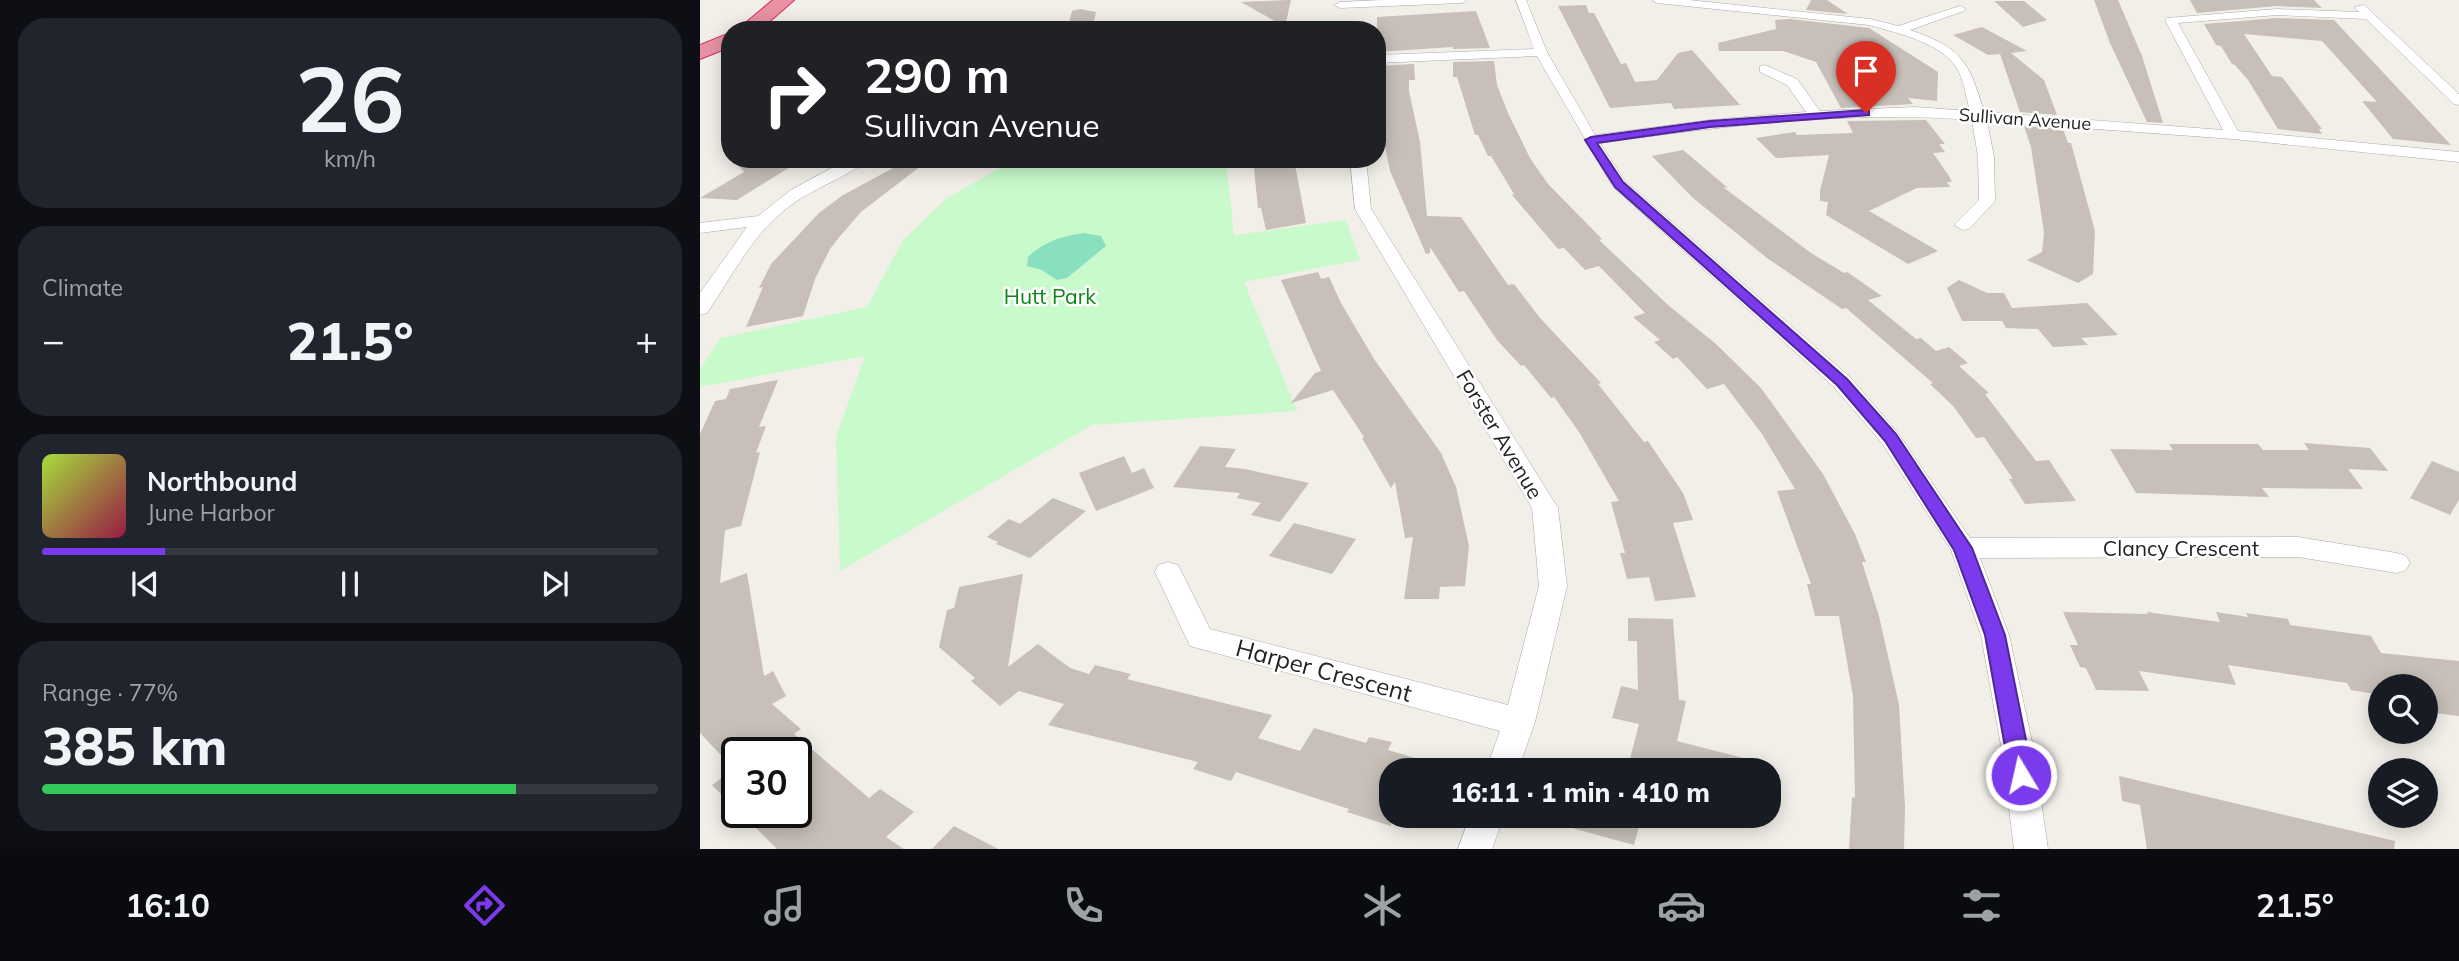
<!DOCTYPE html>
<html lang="en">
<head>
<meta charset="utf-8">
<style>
	body { margin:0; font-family:Mulish,sans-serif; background:#20242c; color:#f1f3f6; height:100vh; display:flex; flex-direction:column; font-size:26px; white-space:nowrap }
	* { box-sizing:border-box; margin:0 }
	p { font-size:23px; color:#9ea1a6 }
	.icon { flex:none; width:38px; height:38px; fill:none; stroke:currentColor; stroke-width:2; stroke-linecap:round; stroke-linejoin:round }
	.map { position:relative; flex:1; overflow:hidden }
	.side { display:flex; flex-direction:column; gap:18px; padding:18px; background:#0d0f14; width:700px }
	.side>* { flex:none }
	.guide { position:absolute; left:21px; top:21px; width:665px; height:147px; border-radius:28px; box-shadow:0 4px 18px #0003; background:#202124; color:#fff; overflow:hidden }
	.buttons { position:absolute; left:1668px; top:674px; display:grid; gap:14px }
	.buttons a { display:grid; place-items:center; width:70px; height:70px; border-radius:50%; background:#171b24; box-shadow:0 4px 18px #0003; font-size:35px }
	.speed { position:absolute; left:21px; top:737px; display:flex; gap:14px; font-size:35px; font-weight:700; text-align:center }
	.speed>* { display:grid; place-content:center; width:91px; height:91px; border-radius:50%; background:#171b24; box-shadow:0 4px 18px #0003; line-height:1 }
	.speed .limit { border:4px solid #111; border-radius:10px; background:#fff; color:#111 }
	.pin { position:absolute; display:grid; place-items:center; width:60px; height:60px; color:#fff; margin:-72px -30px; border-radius:50% 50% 50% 0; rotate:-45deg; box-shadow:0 0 7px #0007 }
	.pin .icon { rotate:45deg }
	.me { position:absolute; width:77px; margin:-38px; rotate:351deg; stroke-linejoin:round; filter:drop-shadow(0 0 5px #0008) }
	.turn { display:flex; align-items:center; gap:24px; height:147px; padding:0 28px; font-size:32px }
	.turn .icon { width:91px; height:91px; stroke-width:2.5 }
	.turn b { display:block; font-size:49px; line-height:60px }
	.big { font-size:52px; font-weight:800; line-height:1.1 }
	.side .card { flex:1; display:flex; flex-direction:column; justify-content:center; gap:10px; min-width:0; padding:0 24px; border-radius:28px; background:#20242c }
	.side .dial { align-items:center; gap:0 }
	.dial b { font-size:91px; line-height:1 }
	.song { display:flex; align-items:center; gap:21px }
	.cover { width:84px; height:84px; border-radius:10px; background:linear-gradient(135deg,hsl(80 70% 55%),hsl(340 70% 35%)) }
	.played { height:7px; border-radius:4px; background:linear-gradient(90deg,#7c3aed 20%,#363941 20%) }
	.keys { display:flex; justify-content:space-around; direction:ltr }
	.heat { display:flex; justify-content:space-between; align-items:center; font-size:38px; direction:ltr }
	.charge { height:10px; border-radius:5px; background:linear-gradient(90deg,#34c759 77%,#363941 0) }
	.trip { position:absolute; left:679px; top:758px; width:402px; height:70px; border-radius:28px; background:#171b24; box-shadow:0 4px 18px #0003; font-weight:800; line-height:70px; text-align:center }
	.dock { display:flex; height:112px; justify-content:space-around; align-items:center; background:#090b0e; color:#9ea1a6 }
	.dock .icon { width:49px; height:49px }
	.dock .active { color:#7c3aed }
	.dock b { font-size:32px; color:#f1f3f6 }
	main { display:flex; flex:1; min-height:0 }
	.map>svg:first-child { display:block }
</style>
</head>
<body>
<main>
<section class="side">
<div class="card dial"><b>26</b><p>km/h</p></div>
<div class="card"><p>Climate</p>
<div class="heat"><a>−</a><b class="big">21.5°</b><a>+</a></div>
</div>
<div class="card">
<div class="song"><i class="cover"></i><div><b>Northbound</b><p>June Harbor</p></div></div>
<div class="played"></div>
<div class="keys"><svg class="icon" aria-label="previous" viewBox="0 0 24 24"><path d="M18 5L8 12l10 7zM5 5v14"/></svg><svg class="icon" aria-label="pause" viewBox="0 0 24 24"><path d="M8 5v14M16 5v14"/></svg><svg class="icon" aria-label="next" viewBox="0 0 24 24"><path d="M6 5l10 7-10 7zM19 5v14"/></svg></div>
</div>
<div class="card"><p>Range · 77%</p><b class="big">385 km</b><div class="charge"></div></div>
</section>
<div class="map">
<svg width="1759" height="849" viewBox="0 0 1759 849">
	<rect width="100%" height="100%" fill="#f2efe9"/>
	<polygon fill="#c8facc" points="316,159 526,159 534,235 646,220 660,260 544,282 597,411 392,425 140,571 136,437 165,356 0,387 0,370 20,338 167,307 203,240 247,198"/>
	<path fill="#88e0be" d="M383 233 401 236 406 246 367 278 357 280 342 270 327 266 328 257C345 241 361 237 383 233Z"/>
	<g fill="#c7bfb8">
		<polygon points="588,0 591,0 585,27 541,2"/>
		<polygon points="1111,0 1127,0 1148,14 1106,10"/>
		<polygon points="1394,0 1418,0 1442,56 1463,123 1447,122 1410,43"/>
		<polygon points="1490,0 1614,0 1622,8 1577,6 1497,13"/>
		<polygon points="1294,1 1324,1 1347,20 1323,27"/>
		<polygon points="886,5 889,13 894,13 921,64 926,63 935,82 957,80 978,53 992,50 1040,105 974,109 971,103 910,108 858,6"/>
		<polygon points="380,9 396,12 392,30 367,30 372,11"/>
		<polygon points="776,11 790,48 753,49 753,47 677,52 677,17"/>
		<polygon points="1577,18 1634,20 1751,145 1693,139 1662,101 1677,102 1622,41 1544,34 1572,76 1582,77 1622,129 1619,129 1622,134 1578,129 1548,80 1535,65 1532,64 1521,46 1516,45 1504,24"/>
		<polygon points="1090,19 1169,28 1238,72 1237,101 1208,98 1213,104 1141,108 1116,62 1083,51 1019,51 1018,43 1076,29 1075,20"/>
		<polygon points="1282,27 1327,51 1311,53 1344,80 1357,115 1320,112 1300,54 1288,55 1253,35"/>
		<polygon points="794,61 797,85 808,113 830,158 848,184 902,239 899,240 968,305 1016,344 1061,388 1123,474 1155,534 1166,562 1162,562 1179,616 1199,705 1205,807 1204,849 1149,849 1152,797 1155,798 1153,696 1139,616 1115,616 1107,584 1111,584 1077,491 1095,489 1062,434 1024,384 1007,389 977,357 973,359 954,342 960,340 933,317 945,313 899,266 885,270 864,248 858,249 812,195 814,194 791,156 788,156 778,135 775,135 757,77 753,77 753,62"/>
		<polygon points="714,64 715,80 709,80 709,91 720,142 727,216 761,217 808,285 814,284 840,318 901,383 898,384 944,442 948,441 983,493 993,520 973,523 996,597 955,601 949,577 927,579 920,553 925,553 911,502 919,501 879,432 854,397 851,398 824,365 821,366 797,340 764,291 759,292 730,247 730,253 726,254 690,171 683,137 681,137 677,110 677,66"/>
		<polygon points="1226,120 1245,144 1239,144 1245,152 1233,153 1249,176 1252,182 1247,182 1250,187 1217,188 1169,211 1238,251 1208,264 1126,215 1128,202 1120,201 1120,191 1129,155 1076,158 1056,138 1095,132 1097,135 1153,133 1147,121"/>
		<polygon points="1324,126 1363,129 1368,143 1371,143 1395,231 1393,274 1378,283 1327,260 1342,252 1344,232 1331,147"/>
		<polygon points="983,150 1028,188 1023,187 1111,253 1144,273 1147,272 1182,296 1168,300 1216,339 1221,338 1236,351 1249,347 1268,363 1259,366 1289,393 1285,394 1336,461 1349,460 1376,501 1325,504 1309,479 1313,479 1284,437 1276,438 1254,407 1230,384 1233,383 1146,308 1142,309 1067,258 993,198 952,156"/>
		<polygon points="33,159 103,159 37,200 0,198 44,172"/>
		<polygon points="210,159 230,159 161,212 141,235 130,249 115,279 103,316 46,327 63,287 59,288 71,264 119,213 143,195"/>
		<polygon points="553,159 594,159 606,223 566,230 561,208 558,208"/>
		<polygon points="618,272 621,279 629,277 641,303 674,359 741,453 756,487 769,546 765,586 740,587 739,599 704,599 713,537 705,538 695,482 691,488 662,438 664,437 633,390 591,403 615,373 621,371 581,280"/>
		<polygon points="1259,280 1287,293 1304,293 1312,308 1387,303 1418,335 1381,338 1388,345 1353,347 1338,329 1306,328 1302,321 1262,321 1247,288"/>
		<polygon points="78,380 59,427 66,426 56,453 60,452 41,526 25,530 20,583 47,573 64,676 73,671 86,696 72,704 101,729 94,734 169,798 180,789 214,812 186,837 204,849 77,849 40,812 96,812 96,752 37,752 37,810 12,785 34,769 0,733 0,434 15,401 26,399 30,389"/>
		<polygon points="1604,443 1670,448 1688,471 1648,469 1663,489 1562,488 1569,497 1436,493 1410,449 1473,450 1469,444 1558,444 1563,450 1609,450"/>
		<polygon points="500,446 536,449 525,467 545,469 609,483 580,522 551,515 561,503 537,498 540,493 473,487"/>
		<polygon points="424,456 432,473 444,468 454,488 396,511 379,473"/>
		<polygon points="1732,461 1759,472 1759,500 1750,515 1710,498"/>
		<polygon points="353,498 386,511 330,558 296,544 298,542 287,537 309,519 320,524"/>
		<polygon points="594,523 656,539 632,574 569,556"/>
		<polygon points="323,574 308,667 338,644 370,668 389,674 395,665 431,674 427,679 572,715 558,738 600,751 614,728 666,743 669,737 692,742 688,750 735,764 734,770 691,770 691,826 647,812 649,809 536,772 531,781 493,769 498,762 348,725 364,704 319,691 300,706 271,681 275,678 239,647 247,610 254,608 259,587"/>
		<polygon points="1363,612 1448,614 1447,612 1520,622 1516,612 1548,617 1546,613 1588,619 1590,625 1671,636 1681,653 1759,661 1759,716 1726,712 1726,686 1680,686 1680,695 1651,690 1647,683 1528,665 1536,685 1439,671 1449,691 1396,690 1386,668 1380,667 1370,645 1378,645"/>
		<polygon points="928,618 973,619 979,700 986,701 977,741 1063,763 1062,770 927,770 939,724 912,718 921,686 938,690 937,641 928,641"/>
		<polygon points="1419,776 1695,841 1694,849 1447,849 1440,805 1422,801"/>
		<polygon points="851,816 942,816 934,845 850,822"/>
		<polygon points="254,826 298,849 232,849"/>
	</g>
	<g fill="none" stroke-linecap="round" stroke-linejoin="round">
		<defs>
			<g id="minor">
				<polygon points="682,0 767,0 762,3 640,8 634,5 640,2"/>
				<path d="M816 0H826L847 52 895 135 1010 120 1106 112 1087 85 1060 72V66L1065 65 1097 79 1120 111 1215 107 1270 111C1266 97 1263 75 1254 64 1235 41 1197 33 1169 25L957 3 952 0H989L1170 19 1198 26 1260 6 1266 9 1264 11 1210 30C1262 48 1269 61 1284 112L1523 130 1465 20 1467 18 1577 9 1659 12 1654 7 1664 5 1759 94V105L1754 104 1666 19 1577 15 1478 23 1538 131 1759 152V162L1533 139 1287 121 1294 157 1295 201 1269 229 1263 230 1254 225 1279 200 1278 157 1272 120C1148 110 1024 126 900 143L925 181 1150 377 1198 433 1270 538 1598 537 1697 553 1706 556 1710 563 1706 570 1697 573 1598 557 1280 558 1309 635 1334 751 1348 849H1314L1302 751 1281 635 1251 550 1182 443 1134 387 913 187 837 56 677 63V55L834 49Z"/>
				<path d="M148 159H168C155 173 113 189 94 203 53 231 34 274 7 313L0 315V293L47 227 0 233V223L58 216 91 190Z"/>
				<polygon points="650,159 666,159 671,209 858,508 867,586 835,722 818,770 786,770 800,731 490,646 455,572 458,565 468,562 478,565 510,629 808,705 839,586 832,508 655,209"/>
				<polygon points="770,816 804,816 792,849 758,849"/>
			</g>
			<g id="motorway">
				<polygon points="73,0 94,0 60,30 37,30"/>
				<polygon points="30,33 30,47 0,59 0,45"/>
			</g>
		</defs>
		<use href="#minor" stroke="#a9a9a9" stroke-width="1"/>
		<use href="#motorway" stroke="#dc2a67" stroke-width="2"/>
		<use href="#minor" fill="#fff" fill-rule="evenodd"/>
		<use href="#motorway" fill="#e892a2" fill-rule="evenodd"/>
	</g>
	<polygon fill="#7c3aed" stroke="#51269a" stroke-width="2" points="1166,110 1169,111 1169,115 1010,127 897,143 923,182 1147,379 1196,434 1272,548 1305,635 1333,775 1329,783 1321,786 1313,783 1310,775 1285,635 1254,550 1185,441 1137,385 915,187 885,140 891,137 1010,121"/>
	<g text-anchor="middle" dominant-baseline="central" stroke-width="5" stroke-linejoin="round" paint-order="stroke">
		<g font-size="18" fill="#222" stroke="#fff">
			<text transform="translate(1325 119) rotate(4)">Sullivan Avenue</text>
		</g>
		<g font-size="21" fill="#0c8416" stroke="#fff">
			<text x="350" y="296">Hutt Park</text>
		</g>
		<g font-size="21" fill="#222" stroke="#fff">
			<text transform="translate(800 434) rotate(59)">Forster Avenue</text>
			<text x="1481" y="548">Clancy Crescent</text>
		</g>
		<g font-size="24" fill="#222" stroke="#fff">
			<text transform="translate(624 670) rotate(15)">Harper Crescent</text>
		</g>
	</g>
</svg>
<div class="buttons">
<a><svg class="icon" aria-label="search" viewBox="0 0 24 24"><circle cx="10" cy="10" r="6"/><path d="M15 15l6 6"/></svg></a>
<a><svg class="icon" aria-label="layers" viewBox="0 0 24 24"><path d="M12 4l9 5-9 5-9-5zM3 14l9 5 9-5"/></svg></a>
</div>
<div class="speed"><div class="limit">30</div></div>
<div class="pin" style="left:1166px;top:113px;background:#d93025"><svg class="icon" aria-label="arrive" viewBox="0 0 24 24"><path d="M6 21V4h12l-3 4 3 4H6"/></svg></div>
<svg class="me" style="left:1321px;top:775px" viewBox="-20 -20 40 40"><circle r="17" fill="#7c3aed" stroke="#fff" stroke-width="3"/><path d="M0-11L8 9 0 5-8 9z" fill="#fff"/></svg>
<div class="trip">16:11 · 1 min · 410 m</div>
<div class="guide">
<div class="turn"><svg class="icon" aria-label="right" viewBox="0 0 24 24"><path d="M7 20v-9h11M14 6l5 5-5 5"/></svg><div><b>290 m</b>Sullivan Avenue</div></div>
</div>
</div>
</main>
<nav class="dock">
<b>16:10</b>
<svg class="icon active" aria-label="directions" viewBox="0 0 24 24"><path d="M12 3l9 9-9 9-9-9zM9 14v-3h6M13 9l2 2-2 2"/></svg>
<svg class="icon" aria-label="music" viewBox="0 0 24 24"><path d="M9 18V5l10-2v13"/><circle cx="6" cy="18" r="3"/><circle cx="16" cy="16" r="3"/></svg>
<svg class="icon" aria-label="phone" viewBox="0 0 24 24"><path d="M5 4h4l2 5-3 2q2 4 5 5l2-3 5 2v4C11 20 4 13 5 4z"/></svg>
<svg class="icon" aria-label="climate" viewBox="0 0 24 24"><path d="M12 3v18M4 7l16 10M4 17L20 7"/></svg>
<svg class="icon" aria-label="car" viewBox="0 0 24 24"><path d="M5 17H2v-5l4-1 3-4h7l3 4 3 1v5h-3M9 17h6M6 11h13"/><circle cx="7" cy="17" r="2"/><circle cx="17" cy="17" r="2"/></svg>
<svg class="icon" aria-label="filters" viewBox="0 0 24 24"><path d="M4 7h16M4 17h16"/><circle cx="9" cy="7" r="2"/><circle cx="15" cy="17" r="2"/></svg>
<b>21.5°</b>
</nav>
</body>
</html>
